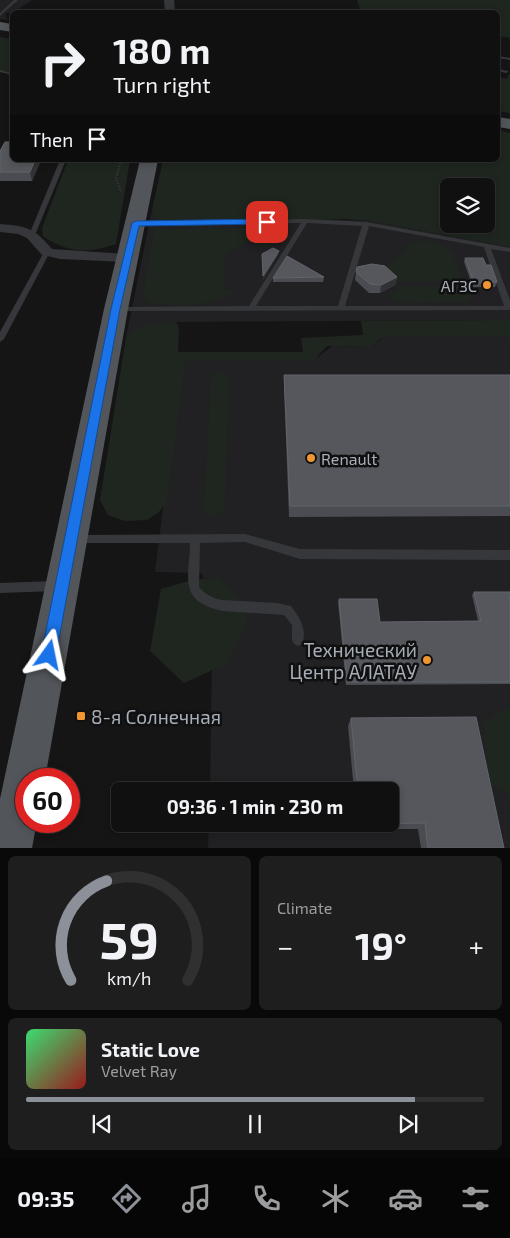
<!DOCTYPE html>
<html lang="en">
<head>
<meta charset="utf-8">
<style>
	body { margin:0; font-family:"Exo 2",sans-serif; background:#1e1e1e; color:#f1f3f6; height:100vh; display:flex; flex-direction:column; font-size:19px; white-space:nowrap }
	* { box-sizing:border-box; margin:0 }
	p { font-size:16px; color:#9c9d9f }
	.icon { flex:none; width:28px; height:28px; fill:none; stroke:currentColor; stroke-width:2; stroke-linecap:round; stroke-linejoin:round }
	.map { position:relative; height:848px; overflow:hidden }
	.drawer { display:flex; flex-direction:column; gap:8px; padding:8px; background:#090909; flex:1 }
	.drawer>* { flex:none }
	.top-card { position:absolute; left:10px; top:10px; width:490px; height:152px; border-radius:8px; box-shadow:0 2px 8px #0003,0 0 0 1px #303030; background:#101010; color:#f1f3f6; overflow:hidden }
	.fabs { position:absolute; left:440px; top:178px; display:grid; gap:10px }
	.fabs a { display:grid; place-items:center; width:55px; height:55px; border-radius:8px; background:#101010; box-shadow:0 2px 8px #0003,0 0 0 1px #303030; font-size:25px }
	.speed { position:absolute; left:15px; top:768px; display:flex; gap:10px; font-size:25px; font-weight:700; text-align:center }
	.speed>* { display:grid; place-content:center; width:65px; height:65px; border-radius:50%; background:#101010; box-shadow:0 2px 8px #0003,0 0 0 1px #303030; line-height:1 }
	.speed .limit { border:8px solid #d22; background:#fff; color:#111 }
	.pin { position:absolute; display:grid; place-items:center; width:42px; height:42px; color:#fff; margin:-21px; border-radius:10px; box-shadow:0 2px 8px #0006 }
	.me { position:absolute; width:55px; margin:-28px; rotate:12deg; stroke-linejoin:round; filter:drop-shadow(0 0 4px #0008) }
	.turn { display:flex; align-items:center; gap:18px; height:105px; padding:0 20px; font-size:22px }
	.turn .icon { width:65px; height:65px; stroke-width:2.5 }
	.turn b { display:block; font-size:35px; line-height:42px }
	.then { display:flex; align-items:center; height:48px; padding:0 20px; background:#0003; gap:10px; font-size:19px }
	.big { font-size:38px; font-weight:700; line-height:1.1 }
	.drawer .widget { flex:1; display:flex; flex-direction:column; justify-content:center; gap:8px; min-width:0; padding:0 18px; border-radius:8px; background:#1e1e1e }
	.drawer .dial { align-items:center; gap:0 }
	.dial svg { height:130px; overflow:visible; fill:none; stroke:#303030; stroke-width:7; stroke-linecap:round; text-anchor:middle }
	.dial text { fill:#f1f3f6; stroke:none }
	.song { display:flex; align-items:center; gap:15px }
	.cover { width:60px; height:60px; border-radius:8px; background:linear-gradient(135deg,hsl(140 70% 55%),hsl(0 70% 35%)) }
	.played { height:5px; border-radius:2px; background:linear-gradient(90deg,#8c9099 85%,#303030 85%) }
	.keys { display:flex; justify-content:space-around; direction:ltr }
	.heat { display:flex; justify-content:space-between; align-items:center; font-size:28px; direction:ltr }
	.drawer .tiles { flex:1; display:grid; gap:8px; grid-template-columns:1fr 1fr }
	.widget:last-child { grid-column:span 2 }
	.trip { position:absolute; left:111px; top:782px; width:288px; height:50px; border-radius:8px; background:#101010; box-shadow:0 2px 8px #0003,0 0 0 1px #303030; font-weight:700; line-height:50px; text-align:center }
	.tab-bar { display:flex; height:80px; justify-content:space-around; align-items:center; background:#060606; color:#9c9d9f }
	.tab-bar .icon { width:35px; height:35px }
	.tab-bar .selected { color:#8c9099 }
	.tab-bar b { font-size:22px; color:#f1f3f6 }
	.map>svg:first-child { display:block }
</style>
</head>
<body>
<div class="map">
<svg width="510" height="848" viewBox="0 0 510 848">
	<rect width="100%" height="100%" fill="#151516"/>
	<g fill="#212123">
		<polygon points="0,0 32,0 12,13 5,13 8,20 0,19"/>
		<polygon points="152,210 153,212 369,221 510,247 510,320 176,322 132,331 126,337"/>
		<polygon points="510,335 510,848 208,848 209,824 390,824 390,791 210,791 213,596 201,573 155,572 182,357 318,357 332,346 371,347 384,336"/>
	</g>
	<g fill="#1f261f" fill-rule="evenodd">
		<polygon points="357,0 510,0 510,38 498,36 498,12 361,12"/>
		<polygon points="0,37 12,39 12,73 0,71"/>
		<polygon points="510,73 510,113 498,111 498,77 507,79"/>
		<path d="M498 130 510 133V247L369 221 346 219 168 221 158 219 152 210 163 160H498ZM449 186H486V224H449Z"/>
		<path d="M68 160H130L116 244C87 254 68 253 43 236L42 228Z"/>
		<path d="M154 229H264L276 235V240L264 249 249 241 225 255 224 290 234 291C211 309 179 304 151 304L145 301 143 295Z"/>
		<path d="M418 241C451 239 453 255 463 281L395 282 392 271H382L411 244Z"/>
		<polygon points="465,285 469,297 465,302 397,303 390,299 388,292 398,292 396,286"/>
		<path d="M510 320V336L382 337 371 347 327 346 314 360 185 361 167 502 158 513 147 520 125 521 108 515 100 500 126 337C140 322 157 323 176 322L179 328 178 352H303L301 338 363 335 361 321Z"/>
		<polygon points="220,372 226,374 229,378 225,507 221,513 214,516 206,513 204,507 211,378 214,374"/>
		<polygon points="218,578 233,590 250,612 228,663 184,683 150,651 161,589 196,579"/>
		<polygon points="510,706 510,795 488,781 484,723"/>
	</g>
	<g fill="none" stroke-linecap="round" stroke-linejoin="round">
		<polyline stroke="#3c3f42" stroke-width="2" stroke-dasharray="1 2" stroke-linecap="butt" points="121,160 116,179 121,192"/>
		<g fill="#36373b" fill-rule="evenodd">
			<polygon points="14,0 18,0 0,16 0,13"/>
			<polygon points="498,56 510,58 510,60 498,58"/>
			<polygon points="498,69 508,71 508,72 506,73 498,71"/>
			<polygon points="0,70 12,73 12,75 0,72"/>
			<polygon points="60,160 66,160 35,235 32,237 30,236 29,235"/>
			<path d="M305 219 366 222 510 248V252L491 249 510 300V310L116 311 112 309 116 307 249 306 301 223 136 225 133 223 134 222ZM307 223 362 226 338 306H256ZM369 226 484 247 504 306H345Z"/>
			<polygon points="47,250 50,252 4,339 0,342 0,332 44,252"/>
			<path d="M245 534 300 549 510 550V560L300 559 245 542 200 543 199 587C206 595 212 598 222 600L277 603 291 606C299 617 308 630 302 644L298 646 294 644 292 640V625L284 615 222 611C178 601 189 579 190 543H77L73 542 72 539 73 536 77 535Z"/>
			<polygon points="55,581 59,583 60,586 59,589 55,591 0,593 0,583"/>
		</g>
		<path fill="#36373b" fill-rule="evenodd" d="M0 224C27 226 34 228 52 249L127 254 134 258 127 262 60 259 47 256 42 255 27 238 18 234 0 232Z"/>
		<polygon fill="#36373b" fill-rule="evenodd" points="164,0 174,0 175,12 165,12"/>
		<g fill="#52555a" fill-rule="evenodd">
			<polygon points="0,22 12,24 12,32 0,30"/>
			<polygon points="498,117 510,119 510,129 498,127"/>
			<polygon points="140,160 158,160 128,309 45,779 26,779 26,821 37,821 32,848 0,848 0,799 104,309"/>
		</g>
	</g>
	<g fill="#4b4c51">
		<polygon points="0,151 41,160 32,181 0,181"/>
		<polygon points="465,258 497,282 495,287 473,287 464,262"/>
		<polygon points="356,272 397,277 395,285 380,293 369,293 355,280"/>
		<polygon points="324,277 323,282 273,282 273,278"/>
		<polygon points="284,375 510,375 510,516 289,517 284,387"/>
		<polygon points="474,592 510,592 510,684 346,685 338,602 339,599 380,622 478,621 472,595"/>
		<polygon points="351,718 504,848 421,848 418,829 357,829 357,824 390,824 390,791 354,791 348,726"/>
	</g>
	<g fill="#313235">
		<polygon points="35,160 41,160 32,181 30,172"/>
		<polygon points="279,251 278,255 263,280 263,276"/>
		<polygon points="397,277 395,285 380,293 381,285"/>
	</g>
	<g fill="#55575c" stroke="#61646a">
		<polygon points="5,142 12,142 12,160 35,160 30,172 0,172 0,151"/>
		<polygon points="273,248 279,251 263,276 262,254"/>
		<polygon points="287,256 324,277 273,278"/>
		<polygon points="465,258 483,258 486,265 491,265 497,282 474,283"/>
		<polygon points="372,264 385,266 397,277 381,285 370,284 356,272 357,267"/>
		<polygon points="284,375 510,375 510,506 290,506"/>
		<polygon points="474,592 510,592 510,682 347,682 339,599 377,599 380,622 481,621"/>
		<polygon points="476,717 504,848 428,848 425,823 361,824 390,824 390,791 358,791 351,718"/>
	</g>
	<polygon fill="#1a73e8" stroke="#114b97" points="267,219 270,220 270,224 139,226 120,309 56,655 54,660 49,663 43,660 41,655 111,309 132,223 136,221"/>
	<g fill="#f19432" stroke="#101011" stroke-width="2">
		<circle cx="487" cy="285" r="5"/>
		<circle cx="311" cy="458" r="5"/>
		<circle cx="427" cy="660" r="5"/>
		<rect x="76" y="711" width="10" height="10" rx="2.5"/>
	</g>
	<g text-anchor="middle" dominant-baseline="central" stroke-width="5" stroke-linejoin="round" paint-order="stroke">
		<g font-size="16" fill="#a6aeb7" stroke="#101011" text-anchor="end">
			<text x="477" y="285">АГЗС</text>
			<text x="321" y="458" text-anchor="start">Renault</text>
		</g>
		<g font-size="19" fill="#a6aeb7" stroke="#101011" text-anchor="end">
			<text x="417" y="649">Технический<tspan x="417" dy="22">Центр АЛАТАУ</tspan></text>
			<text x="91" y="716" text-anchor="start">8-я Солнечная</text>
		</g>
	</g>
</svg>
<div class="fabs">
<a><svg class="icon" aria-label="layers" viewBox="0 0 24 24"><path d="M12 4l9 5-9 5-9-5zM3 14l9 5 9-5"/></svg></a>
</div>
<div class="speed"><div class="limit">60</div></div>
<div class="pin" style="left:267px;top:222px;background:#d93025"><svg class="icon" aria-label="arrive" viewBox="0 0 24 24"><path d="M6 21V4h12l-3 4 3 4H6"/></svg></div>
<svg class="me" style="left:49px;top:655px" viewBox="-20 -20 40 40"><path d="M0-17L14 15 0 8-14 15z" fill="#1a73e8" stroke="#fff" stroke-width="4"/></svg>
<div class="trip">09:36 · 1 min · 230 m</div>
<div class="top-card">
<div class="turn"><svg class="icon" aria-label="right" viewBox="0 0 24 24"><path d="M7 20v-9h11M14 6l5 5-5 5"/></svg><div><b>180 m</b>Turn right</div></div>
<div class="then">Then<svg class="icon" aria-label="arrive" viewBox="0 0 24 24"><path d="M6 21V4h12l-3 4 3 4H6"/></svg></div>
</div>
</div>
<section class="drawer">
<div class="tiles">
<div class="widget dial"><svg viewBox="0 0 100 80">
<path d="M14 69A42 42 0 1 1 86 69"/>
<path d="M14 69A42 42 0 0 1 36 8" stroke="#8c9099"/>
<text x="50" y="56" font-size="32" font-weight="700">59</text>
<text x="50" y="72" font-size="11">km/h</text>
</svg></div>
<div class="widget"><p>Climate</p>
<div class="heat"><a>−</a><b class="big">19°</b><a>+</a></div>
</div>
<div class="widget">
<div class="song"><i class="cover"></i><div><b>Static Love</b><p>Velvet Ray</p></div></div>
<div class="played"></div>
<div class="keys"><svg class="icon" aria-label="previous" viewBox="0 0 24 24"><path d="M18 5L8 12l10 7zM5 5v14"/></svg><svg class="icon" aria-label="pause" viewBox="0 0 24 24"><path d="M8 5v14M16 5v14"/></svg><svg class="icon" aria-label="next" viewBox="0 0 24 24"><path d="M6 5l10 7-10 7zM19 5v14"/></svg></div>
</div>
</div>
</section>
<nav class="tab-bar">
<b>09:35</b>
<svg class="icon selected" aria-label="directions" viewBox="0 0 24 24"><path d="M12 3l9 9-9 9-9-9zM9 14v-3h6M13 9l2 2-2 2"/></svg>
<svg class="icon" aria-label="music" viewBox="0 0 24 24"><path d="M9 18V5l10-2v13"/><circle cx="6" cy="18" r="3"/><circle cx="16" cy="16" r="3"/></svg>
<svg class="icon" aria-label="phone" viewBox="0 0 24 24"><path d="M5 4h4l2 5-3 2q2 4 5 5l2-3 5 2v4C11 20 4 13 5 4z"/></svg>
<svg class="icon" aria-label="climate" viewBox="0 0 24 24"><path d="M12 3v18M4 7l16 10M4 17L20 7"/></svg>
<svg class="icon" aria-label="car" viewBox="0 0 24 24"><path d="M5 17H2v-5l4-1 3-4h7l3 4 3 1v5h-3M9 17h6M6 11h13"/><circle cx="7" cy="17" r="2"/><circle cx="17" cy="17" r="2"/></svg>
<svg class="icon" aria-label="filters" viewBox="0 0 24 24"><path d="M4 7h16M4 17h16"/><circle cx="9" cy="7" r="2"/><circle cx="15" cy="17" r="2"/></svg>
</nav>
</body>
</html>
